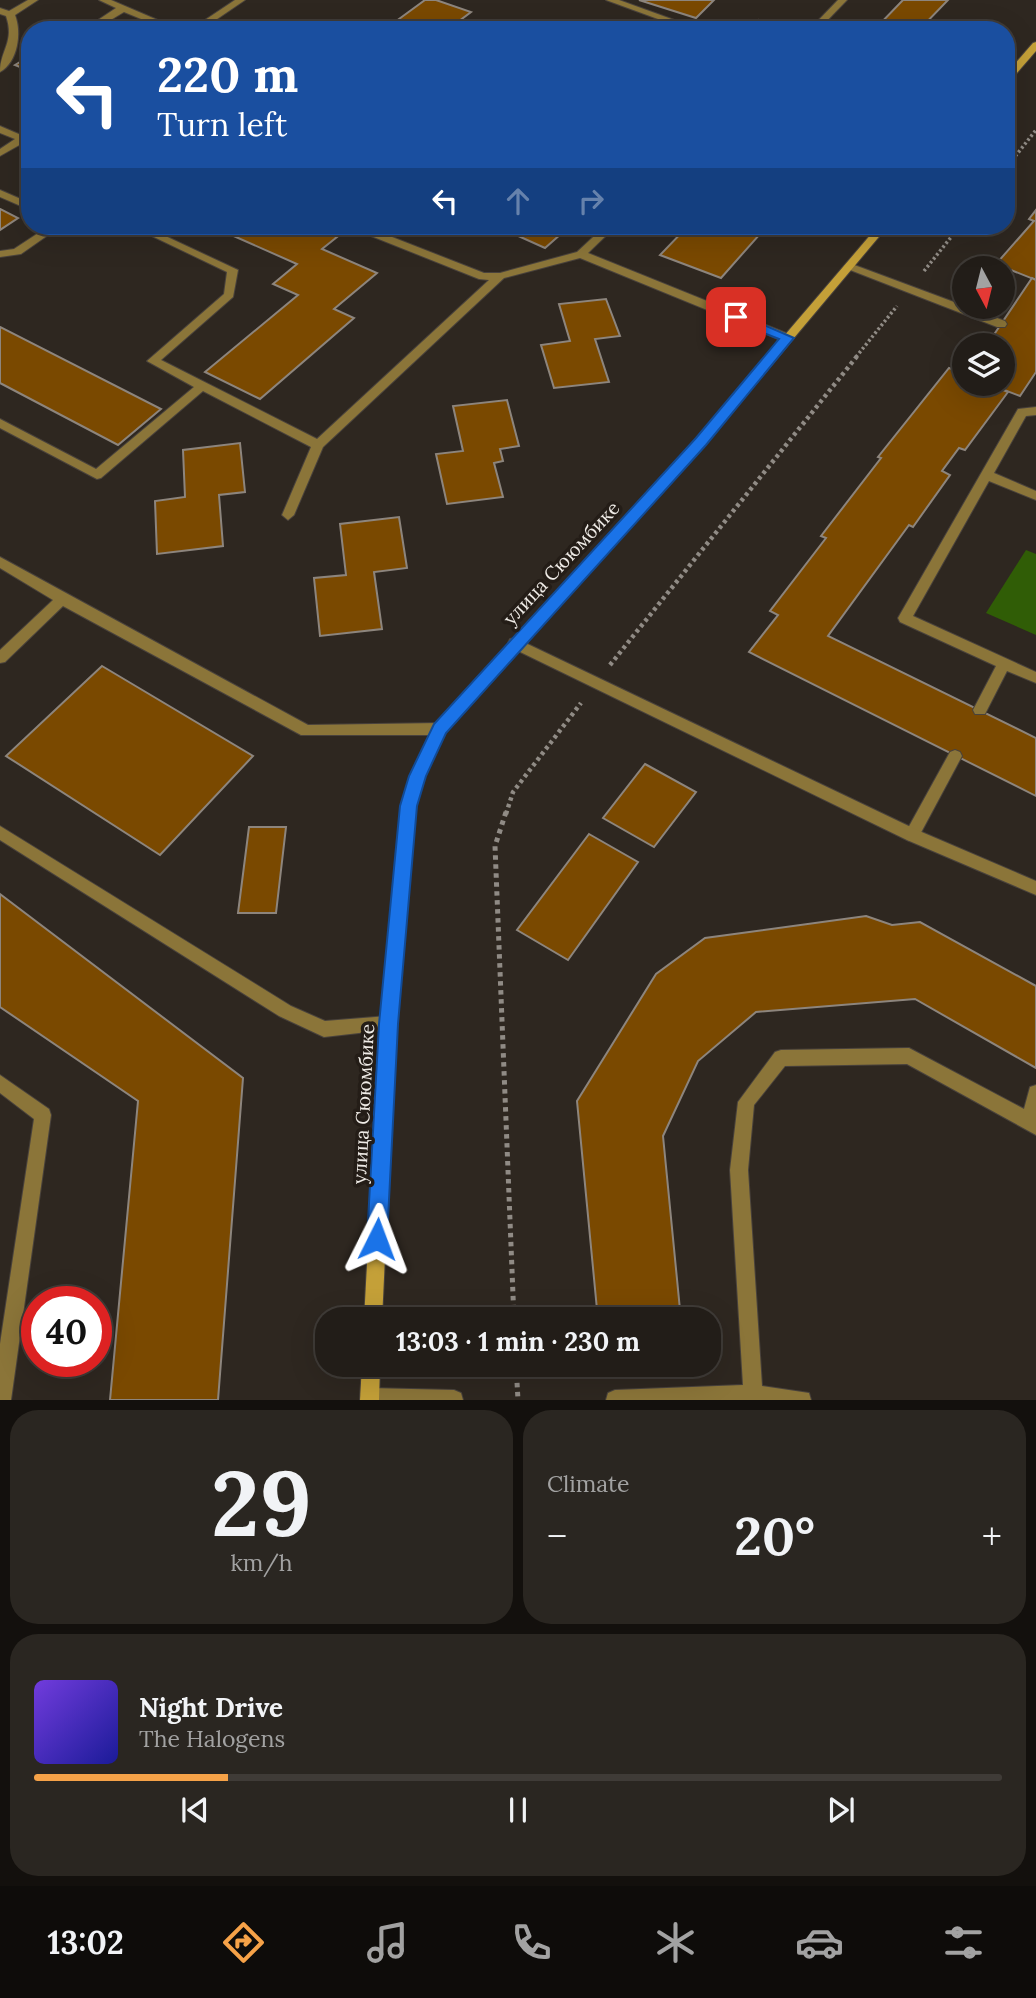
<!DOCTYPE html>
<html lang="en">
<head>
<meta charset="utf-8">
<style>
	body { margin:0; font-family:Lora,serif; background:#2a2621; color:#f1f3f6; height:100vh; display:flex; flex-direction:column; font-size:26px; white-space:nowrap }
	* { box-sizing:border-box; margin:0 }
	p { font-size:23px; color:#a2a2a2 }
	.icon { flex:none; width:38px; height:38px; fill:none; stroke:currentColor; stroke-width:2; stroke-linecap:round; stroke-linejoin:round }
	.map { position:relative; height:1400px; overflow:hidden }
	.side { display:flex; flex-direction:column; gap:10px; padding:10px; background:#13100d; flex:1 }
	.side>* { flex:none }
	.guide { position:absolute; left:21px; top:21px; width:994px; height:214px; border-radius:28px; box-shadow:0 7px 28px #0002,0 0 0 2px #3f3b37; background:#1a4fa0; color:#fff; overflow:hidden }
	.needle { width:46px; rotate:173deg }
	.controls { position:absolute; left:952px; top:256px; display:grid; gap:14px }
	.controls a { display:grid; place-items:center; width:63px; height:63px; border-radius:50%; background:#221d18; box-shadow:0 7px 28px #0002,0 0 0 2px #3f3b37; font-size:35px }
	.speed { position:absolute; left:21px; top:1286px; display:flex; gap:14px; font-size:35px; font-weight:700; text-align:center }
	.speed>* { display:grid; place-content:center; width:91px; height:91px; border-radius:50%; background:#221d18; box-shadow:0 7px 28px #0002,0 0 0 2px #3f3b37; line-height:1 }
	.speed .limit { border:10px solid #d22; background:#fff; color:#111 }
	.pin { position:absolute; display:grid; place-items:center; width:60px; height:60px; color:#fff; margin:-30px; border-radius:14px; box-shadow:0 4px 10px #0006 }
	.me { position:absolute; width:77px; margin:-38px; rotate:3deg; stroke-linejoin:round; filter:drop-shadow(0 0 5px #0008) }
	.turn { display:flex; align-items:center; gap:24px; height:147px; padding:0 21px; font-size:32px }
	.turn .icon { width:91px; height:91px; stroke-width:2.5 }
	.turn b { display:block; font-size:49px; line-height:60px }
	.lanes { display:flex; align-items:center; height:66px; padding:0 21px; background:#0003; justify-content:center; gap:35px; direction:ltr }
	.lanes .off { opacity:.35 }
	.big { font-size:52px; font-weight:700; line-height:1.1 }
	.side .tile { flex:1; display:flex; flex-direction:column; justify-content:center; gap:10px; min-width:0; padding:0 24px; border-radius:28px; background:#2a2621 }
	.side .dial { align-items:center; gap:0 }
	.dial b { font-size:91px; line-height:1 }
	.song { display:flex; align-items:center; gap:21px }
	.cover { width:84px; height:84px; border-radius:10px; background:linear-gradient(135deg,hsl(260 70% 55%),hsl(240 70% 35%)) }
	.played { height:7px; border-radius:4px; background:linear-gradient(90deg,#f6a248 20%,#3f3b37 20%) }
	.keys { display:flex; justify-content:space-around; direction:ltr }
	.heat { display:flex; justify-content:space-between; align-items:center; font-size:38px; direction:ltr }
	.side .tiles { flex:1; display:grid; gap:10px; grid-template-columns:1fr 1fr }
	.tile:last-child { grid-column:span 2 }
	.trip { position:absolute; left:315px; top:1307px; width:406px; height:70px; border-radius:28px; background:#221d18; box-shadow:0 7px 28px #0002,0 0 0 2px #3f3b37; font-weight:700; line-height:70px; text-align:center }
	.menu { display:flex; height:112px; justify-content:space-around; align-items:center; background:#0e0c0a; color:#a2a2a2 }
	.menu .icon { width:49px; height:49px }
	.menu .on { color:#f6a248 }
	.menu b { font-size:32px; color:#f1f3f6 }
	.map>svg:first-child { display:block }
</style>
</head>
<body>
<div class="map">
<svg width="1036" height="1400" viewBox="0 0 1036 1400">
	<rect width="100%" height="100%" fill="#2e2720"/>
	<polygon fill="#305d06" points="1026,550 1036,554 1036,635 986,613"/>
	<g fill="#7a4900" stroke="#8d857d" stroke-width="2">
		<polygon points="425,0 436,0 471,12 447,30 384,30"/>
		<polygon points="639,0 714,0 696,18"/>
		<polygon points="903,0 948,0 919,30 874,30"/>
		<polygon points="759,20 781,28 748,30"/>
		<polygon points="30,56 30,71 15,65"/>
		<polygon points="0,209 18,218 0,230"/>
		<polygon points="1036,210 1036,280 996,264 1034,221 1029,219"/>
		<polygon points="211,226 310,226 337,237 322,249 377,273 334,309 354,318 260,399 205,372 298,295 273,284 297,264"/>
		<polygon points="514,226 570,226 545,248 507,231"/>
		<polygon points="688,226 767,226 721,278 660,255"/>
		<polygon points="1032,278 1036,280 1036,372 1020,396 986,383 1003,383 1003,345 987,345"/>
		<polygon points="606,299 620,336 595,339 609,382 554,388 541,345 570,341 559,304"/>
		<polygon points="0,327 161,409 118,445 0,383"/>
		<polygon points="949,368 964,374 964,383 986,383 1008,392 965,450 959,448 942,471 950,475 913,527 909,525 828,636 1036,738 1036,796 749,652 778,615 770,611 826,538 821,536 881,458 878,457"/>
		<polygon points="507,400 519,446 500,449 503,461 494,463 503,497 447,504 436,454 463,451 453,406"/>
		<polygon points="240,443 245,492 219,495 223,546 157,554 155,501 185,497 183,450"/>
		<polygon points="399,517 407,568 374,572 382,629 320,636 314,578 346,575 340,524"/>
		<polygon points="102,666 253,756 160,855 6,756"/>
		<polygon points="645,764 696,792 654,847 603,818"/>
		<polygon points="249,827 286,827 276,913 238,913"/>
		<polygon points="589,834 638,862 568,960 517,930"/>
		<polygon points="0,894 243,1078 218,1400 110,1400 138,1101 0,1007"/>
		<polygon points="866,916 892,925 920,922 1036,986 1036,1068 915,999 756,1012 698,1061 663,1136 681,1320 598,1320 577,1101 656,974 705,938"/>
	</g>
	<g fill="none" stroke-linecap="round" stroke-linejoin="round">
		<defs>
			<g id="lane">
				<path d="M28 0H38L15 15C22 33 18 62 0 72 0 50 15 42 6 16L0 14V8L9 11Z"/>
				<polygon points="99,0 111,0 181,30 168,30 124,12 94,30 83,30 116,8"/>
				<polygon points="235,0 245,0 201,30 190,30"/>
				<polygon points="606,0 619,0 702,30 688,30"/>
				<polygon points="838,0 847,0 818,30 809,30"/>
				<polygon points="0,126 21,135 30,131 30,139 0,156 0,149 15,139 0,133"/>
				<polygon points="0,190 30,203 30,210 0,197"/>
				<polygon points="49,226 61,226 21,254 0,257 0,251 14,249"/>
				<polygon points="131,226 144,226 238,270 233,297 161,360 317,439 489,280 479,279 351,228 350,226 364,226 484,273 500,273 577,252 605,226 616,226 588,253 791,335 793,338 791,341 783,341 580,258 504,278 323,447 294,515 288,520 282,515 311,447 203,391 101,478 97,479 0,428 0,419 96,469 194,387 147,361 224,294 227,272"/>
				<polygon points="849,263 1005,321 1007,324 1005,327 997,327 845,268 844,266"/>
				<polygon points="1036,407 1036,415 1026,416 994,473 1036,491 1036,500 989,481 913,616 1036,672 1036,683 1007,671 985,714 975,714 973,710 996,666 900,622 898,618 1018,409"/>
				<polygon points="0,557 308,725 440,723 445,725 447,729 445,733 440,735 301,735 63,606 5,662 0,663 0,650 53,600 0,568"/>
				<polygon points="955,750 960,752 962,756 917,840 912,841 907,840 905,835 907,830 950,752"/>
				<polygon points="0,826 291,1006 325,1021 388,1016 394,1019 396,1024 394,1029 324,1037 279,1016 0,840"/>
				<polygon points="909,1048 1024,1109 1030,1087 1036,1085 1036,1135 907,1064 785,1066 754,1105 748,1170 762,1386 809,1393 811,1400 606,1400 608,1393 615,1390 743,1385 730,1170 738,1102 775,1052 781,1050"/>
				<polygon points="0,1075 49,1109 51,1115 11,1400 0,1400 0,1344 34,1119 0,1093"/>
				<polygon points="369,1388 454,1390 461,1393 463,1400 361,1400 362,1390"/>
			</g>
			<polygon id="street" points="515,638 917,830 1036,881 1036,895 907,840 510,647 508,643 510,639"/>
			<g id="secondary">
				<polygon points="1036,42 1036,51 1009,82 1006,83 1006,74 1033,43"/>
				<polygon points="878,226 888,226 705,444 445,733 424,776 416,805 396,1024 382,1320 364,1320 380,1024 402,805 410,776 435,725 697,438"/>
				<polygon points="362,1365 380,1365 379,1400 360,1400"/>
			</g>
		</defs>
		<use href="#lane" stroke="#49423c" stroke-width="2"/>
		<use href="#street" stroke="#49423c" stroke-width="2"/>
		<use href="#secondary" stroke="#49423c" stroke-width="2"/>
		<g stroke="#908b85" stroke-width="3.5" stroke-dasharray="2.5 2.5" stroke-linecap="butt">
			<polyline points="1006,168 1036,130"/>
			<polyline points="924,271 960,226"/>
			<polyline points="856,357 897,306"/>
		</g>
		<g stroke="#908b85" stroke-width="4.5" stroke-dasharray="3.5 3.5" stroke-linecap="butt">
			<polyline points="610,665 858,355"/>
			<polyline points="506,814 513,792 581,703"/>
		</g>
		<g stroke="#908b85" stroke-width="5" stroke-dasharray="4.5 4.5" stroke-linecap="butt">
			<polyline points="506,812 495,846 514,1320"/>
			<polyline points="516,1365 518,1400"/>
		</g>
		<use href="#lane" fill="#8b7539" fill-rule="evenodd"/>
		<use href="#street" fill="#8b7539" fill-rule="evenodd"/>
		<use href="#secondary" fill="#c4a038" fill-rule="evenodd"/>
	</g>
	<polygon fill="#1a73e8" stroke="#114b97" stroke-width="2" points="736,313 794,338 706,445 446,733 426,776 417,806 398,1024 387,1239 384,1246 377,1249 370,1246 367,1239 379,1024 400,806 409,776 434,724 696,438 779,339 731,320 731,314"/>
	<g text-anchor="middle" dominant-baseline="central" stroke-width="7" stroke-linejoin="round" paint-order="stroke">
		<g font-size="19" fill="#efebe6" stroke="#241d17">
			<text transform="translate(561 563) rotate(-47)">улица Сююмбике</text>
			<text transform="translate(363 1104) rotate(-87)">улица Сююмбике</text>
		</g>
	</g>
</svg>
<div class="controls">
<a><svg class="needle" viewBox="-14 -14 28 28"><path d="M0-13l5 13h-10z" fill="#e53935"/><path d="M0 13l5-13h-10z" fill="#a2a2a2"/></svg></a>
<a><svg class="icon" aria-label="layers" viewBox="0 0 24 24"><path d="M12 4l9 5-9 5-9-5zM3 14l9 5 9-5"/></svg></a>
</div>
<div class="speed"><div class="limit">40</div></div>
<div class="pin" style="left:736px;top:317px;background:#d93025"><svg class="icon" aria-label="arrive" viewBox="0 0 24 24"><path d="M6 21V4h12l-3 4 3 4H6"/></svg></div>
<svg class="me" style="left:377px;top:1239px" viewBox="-20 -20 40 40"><path d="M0-17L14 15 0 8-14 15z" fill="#1a73e8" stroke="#fff" stroke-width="4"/></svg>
<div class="trip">13:03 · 1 min · 230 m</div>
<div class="guide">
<div class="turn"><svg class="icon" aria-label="left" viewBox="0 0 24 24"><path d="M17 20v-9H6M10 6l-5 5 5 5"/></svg><div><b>220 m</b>Turn left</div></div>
<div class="lanes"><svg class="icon" aria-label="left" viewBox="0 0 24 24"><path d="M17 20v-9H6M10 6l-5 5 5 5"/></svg><svg class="icon off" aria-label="ahead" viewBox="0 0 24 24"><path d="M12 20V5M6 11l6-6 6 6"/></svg><svg class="icon off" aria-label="right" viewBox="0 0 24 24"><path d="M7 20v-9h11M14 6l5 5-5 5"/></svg></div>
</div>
</div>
<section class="side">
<div class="tiles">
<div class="tile dial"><b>29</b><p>km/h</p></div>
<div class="tile"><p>Climate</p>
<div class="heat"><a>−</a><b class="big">20°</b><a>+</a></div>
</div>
<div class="tile">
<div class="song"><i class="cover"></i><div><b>Night Drive</b><p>The Halogens</p></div></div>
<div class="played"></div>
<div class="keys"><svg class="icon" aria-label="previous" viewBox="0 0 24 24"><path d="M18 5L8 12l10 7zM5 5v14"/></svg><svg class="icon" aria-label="pause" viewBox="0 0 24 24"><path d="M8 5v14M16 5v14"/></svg><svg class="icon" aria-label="next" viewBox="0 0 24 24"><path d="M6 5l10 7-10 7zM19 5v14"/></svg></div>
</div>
</div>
</section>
<nav class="menu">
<b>13:02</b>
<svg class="icon on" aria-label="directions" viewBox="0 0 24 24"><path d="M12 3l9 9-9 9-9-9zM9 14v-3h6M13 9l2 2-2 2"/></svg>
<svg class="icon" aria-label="music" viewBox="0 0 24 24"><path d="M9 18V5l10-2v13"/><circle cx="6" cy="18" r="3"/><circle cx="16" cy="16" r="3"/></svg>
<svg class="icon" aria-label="phone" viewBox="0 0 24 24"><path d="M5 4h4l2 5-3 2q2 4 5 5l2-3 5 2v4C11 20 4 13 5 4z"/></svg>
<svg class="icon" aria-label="climate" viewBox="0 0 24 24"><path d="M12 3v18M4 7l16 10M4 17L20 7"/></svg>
<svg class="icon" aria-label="car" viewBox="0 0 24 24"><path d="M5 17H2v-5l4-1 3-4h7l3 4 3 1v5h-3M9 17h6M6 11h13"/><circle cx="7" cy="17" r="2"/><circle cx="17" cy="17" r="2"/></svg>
<svg class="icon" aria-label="filters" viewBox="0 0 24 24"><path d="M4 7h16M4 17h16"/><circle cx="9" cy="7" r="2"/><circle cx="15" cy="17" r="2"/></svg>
</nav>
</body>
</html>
